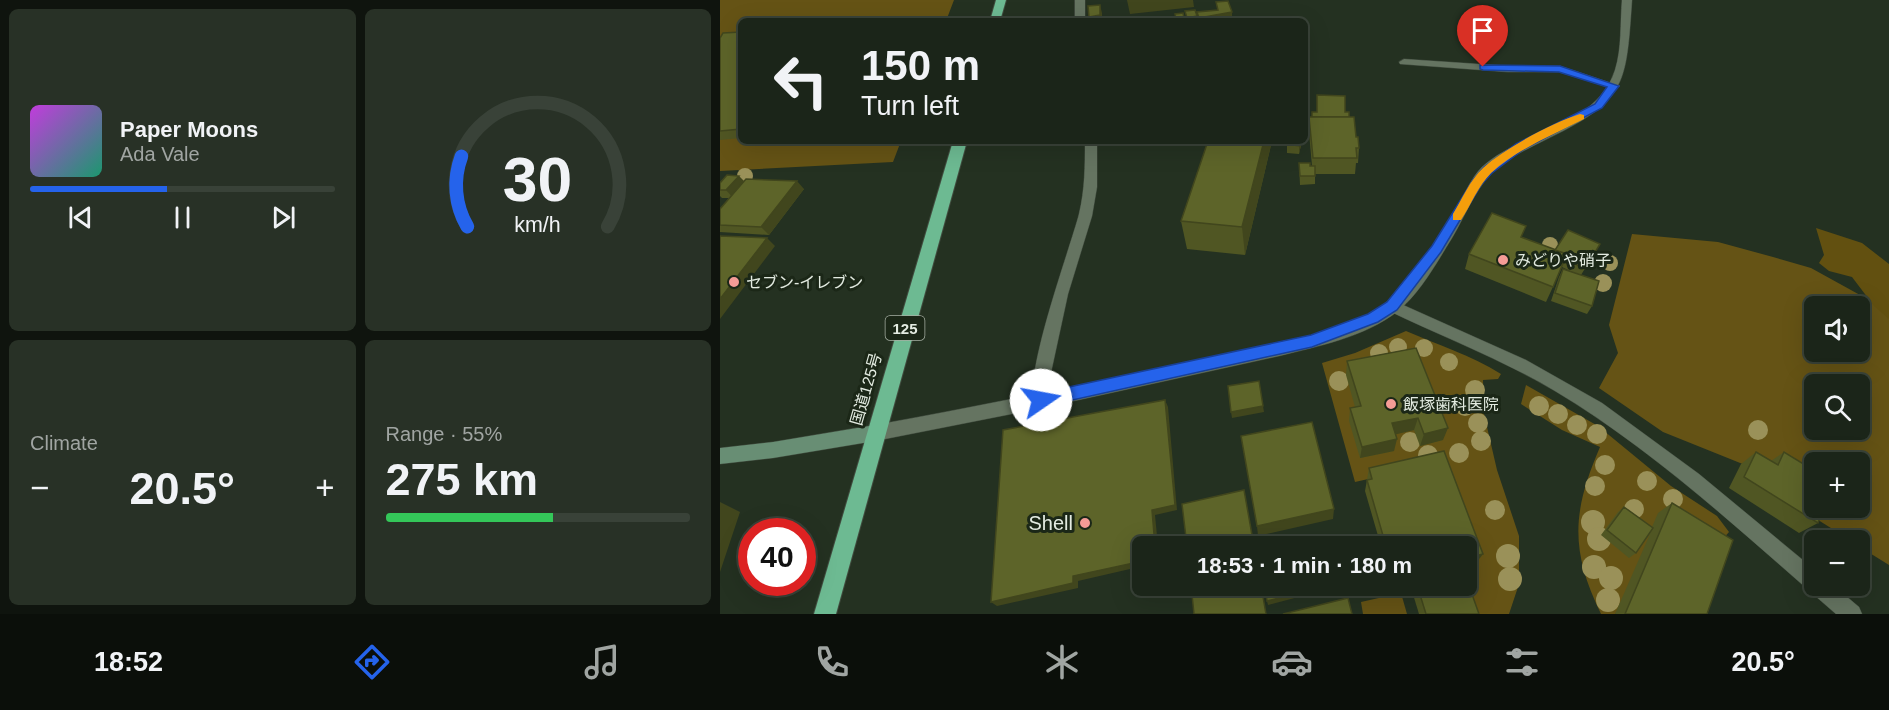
<!DOCTYPE html>
<html lang="en">
<head>
<meta charset="utf-8">
<style>
	body { margin:0; font-family:Helvetica,"Noto Sans JP",sans-serif; background:#283126; color:#f1f3f6; height:100vh; display:flex; flex-direction:column; font-size:22px; white-space:nowrap }
	* { box-sizing:border-box; margin:0 }
	p { font-size:20px; color:#a0a5a2 }
	.icon { flex:none; width:33px; height:33px; fill:none; stroke:currentColor; stroke-width:2; stroke-linecap:round; stroke-linejoin:round }
	.map { position:relative; flex:1; overflow:hidden }
	.panel { display:flex; flex-direction:column; gap:9px; padding:9px; background:#0f140e; width:720px }
	.panel>* { flex:none }
	.banner { position:absolute; left:18px; top:18px; width:570px; height:126px; border-radius:9px; box-shadow:0 6px 24px #0002,0 0 0 2px #394238; background:#1b2519; color:#f1f3f6; overflow:hidden }
	.controls { position:absolute; left:1084px; top:296px; display:grid; gap:12px }
	.controls a { display:grid; place-items:center; width:66px; height:66px; border-radius:9px; background:#1b2519; box-shadow:0 6px 24px #0002,0 0 0 2px #394238; font-size:30px }
	.speed { position:absolute; left:18px; top:518px; display:flex; gap:12px; font-size:30px; font-weight:700; text-align:center }
	.speed>* { display:grid; place-content:center; width:78px; height:78px; border-radius:50%; background:#1b2519; box-shadow:0 6px 24px #0002,0 0 0 2px #394238; line-height:1 }
	.speed .limit { border:9px solid #d22; background:#fff; color:#111 }
	.pin { position:absolute; display:grid; place-items:center; width:51px; height:51px; color:#fff; margin:-62px -26px; border-radius:50% 50% 50% 0; rotate:-45deg; box-shadow:0 0 6px #0007 }
	.pin .icon { rotate:45deg }
	.me { position:absolute; width:66px; margin:-33px; rotate:78deg; stroke-linejoin:round; filter:drop-shadow(0 0 4px #0008) }
	.turn { display:flex; align-items:center; gap:21px; height:126px; padding:0 24px; font-size:27px }
	.turn .icon { width:78px; height:78px; stroke-width:2.5 }
	.turn b { display:block; font-size:42px; line-height:51px }
	.big { font-size:45px; font-weight:600; line-height:1.1 }
	.panel .tile { flex:1; display:flex; flex-direction:column; justify-content:center; gap:9px; min-width:0; padding:0 21px; border-radius:9px; background:#283126 }
	.panel .dial { align-items:center; gap:0 }
	.dial svg { height:156px; overflow:visible; fill:none; stroke:#394238; stroke-width:7; stroke-linecap:round; text-anchor:middle }
	.dial text { fill:#f1f3f6; stroke:none }
	.song { display:flex; align-items:center; gap:18px }
	.cover { width:72px; height:72px; border-radius:9px; background:linear-gradient(135deg,hsl(290 70% 55%),hsl(160 70% 35%)) }
	.played { height:6px; border-radius:3px; background:linear-gradient(90deg,#2563eb 45%,#394238 45%) }
	.keys { display:flex; justify-content:space-around; direction:ltr }
	.heat { display:flex; justify-content:space-between; align-items:center; font-size:33px; direction:ltr }
	.charge { height:9px; border-radius:4px; background:linear-gradient(90deg,#34c759 55%,#394238 0) }
	.panel .tiles { flex:1; display:grid; gap:9px; grid-template-columns:repeat(2,1fr) }
	.trip { position:absolute; left:412px; top:536px; width:345px; height:60px; border-radius:9px; background:#1b2519; box-shadow:0 6px 24px #0002,0 0 0 2px #394238; font-weight:600; line-height:60px; text-align:center }
	.menu { display:flex; height:96px; justify-content:space-around; align-items:center; background:#0b0f0a; color:#a0a5a2 }
	.menu .icon { width:42px; height:42px }
	.menu .current { color:#2563eb }
	.menu b { font-size:27px; color:#f1f3f6 }
	main { display:flex; flex:1; min-height:0 }
	.map>svg:first-child { display:block }
</style>
</head>
<body>
<main>
<section class="panel">
<div class="tiles">
<div class="tile">
<div class="song"><i class="cover"></i><div><b>Paper Moons</b><p>Ada Vale</p></div></div>
<div class="played"></div>
<div class="keys"><svg class="icon" aria-label="previous" viewBox="0 0 24 24"><path d="M18 5L8 12l10 7zM5 5v14"/></svg><svg class="icon" aria-label="pause" viewBox="0 0 24 24"><path d="M8 5v14M16 5v14"/></svg><svg class="icon" aria-label="next" viewBox="0 0 24 24"><path d="M6 5l10 7-10 7zM19 5v14"/></svg></div>
</div>
<div class="tile dial"><svg viewBox="0 0 100 80">
<path d="M14 69A42 42 0 1 1 86 69"/>
<path d="M14 69A42 42 0 0 1 11 33" stroke="#2563eb"/>
<text x="50" y="56" font-size="32" font-weight="700">30</text>
<text x="50" y="72" font-size="11">km/h</text>
</svg></div>
<div class="tile"><p>Climate</p>
<div class="heat"><a>−</a><b class="big">20.5°</b><a>+</a></div>
</div>
<div class="tile"><p>Range · 55%</p><b class="big">275 km</b><div class="charge"></div></div>
</div>
</section>
<div class="map">
<svg width="1169" height="614" viewBox="0 0 1169 614">
	<rect width="100%" height="100%" fill="#243121"/>
	<g fill="#655315" fill-rule="evenodd">
		<polygon points="0,0 234,0 226,21 21,21 21,141 181,141 173,162 0,171"/>
		<path d="M912 234 998 242 1053 257 1091 268 1169 311V565L1140 547V540H1130L1087 513 1095 507H1140V462H1095V493L943 432 879 388 898 353 889 325ZM1095 306H1140V351H1095ZM1095 384H1140V429H1095Z"/>
		<path d="M686 331C718 345 751 355 781 374L778 379 763 380 764 414 777 470 799 536V584L789 614H749L747 565 756 562 719 463 635 482 602 363 635 353Z"/>
		<path d="M806 385 878 426 951 486 997 516 1009 532 1001 541 895 614H881C850 550 852 512 880 447L842 430 801 404Z"/>
		<polygon points="681,593 687,614 643,614 641,602"/>
	</g>
	<polygon fill="#625010" points="1096,228 1142,243 1169,264 1169,319 1154,306 1132,277 1109,271 1099,263 1104,255"/>
	<g fill="none" stroke-linecap="round" stroke-linejoin="round">
		<defs>
			<g id="minor">
				<rect x="355" y="0" width="10" height="21"/>
				<polygon points="684,59 788,66 840,66 900,86 894,89 839,72 788,72 680,64 679,62"/>
				<path d="M365 141H377V187L372 216 348 294 332 368 327 405 321 407 315 405C302 378 350 249 359 214 365 189 365 166 365 141Z"/>
				<path d="M672 300 806 360 882 403 979 474 1095 570V585H1113L1139 607 1142 614H1116C1027 537 937 452 835 391 781 359 723 337 667 310L665 306 667 302Z"/>
			</g>
			<path id="tertiary" d="M902 0H912C906 88 906 101 823 141 805 150 784 160 770 175 754 192 744 218 732 238 717 262 701 292 678 311 645 337 599 346 559 356L322 408 155 441 149 439 146 433 149 427 155 425C266 405 376 382 486 358 542 346 623 338 668 301 697 278 719 239 737 207 745 194 751 178 762 167 801 131 877 127 895 70 902 48 900 23 902 0Z"/>
			<polygon id="secondary" points="155,425 161,427 164,433 161,439 155,441 53,458 0,464 0,448 53,442"/>
			<g id="trunk">
				<polygon points="276,0 286,0 280,21 270,21"/>
				<polygon points="233,141 247,141 116,614 94,614"/>
			</g>
		</defs>
		<use href="#minor" stroke="#404b3e" stroke-width="1"/>
		<use href="#tertiary" stroke="#404b3e" stroke-width="1"/>
		<use href="#secondary" stroke="#404b3e" stroke-width="1"/>
		<use href="#trunk" stroke="#404b3e" stroke-width="2"/>
		<use href="#minor" fill="#657461" fill-rule="evenodd"/>
		<use href="#tertiary" fill="#657461" fill-rule="evenodd"/>
		<use href="#secondary" fill="#688e74" fill-rule="evenodd"/>
		<use href="#trunk" fill="#6dba92" fill-rule="evenodd"/>
	</g>
	<g fill="#9a9159">
		<circle cx="25" cy="176" r="8"/>
		<circle cx="830" cy="245" r="8"/>
		<circle cx="890" cy="263" r="8"/>
		<circle cx="883" cy="283" r="9"/>
		<circle cx="678" cy="347" r="9"/>
		<circle cx="704" cy="348" r="9"/>
		<circle cx="659" cy="353" r="9"/>
		<circle cx="729" cy="362" r="9"/>
		<circle cx="619" cy="381" r="10"/>
		<circle cx="755" cy="390" r="10"/>
		<circle cx="745" cy="406" r="10"/>
		<circle cx="819" cy="406" r="10"/>
		<circle cx="838" cy="414" r="10"/>
		<circle cx="758" cy="423" r="10"/>
		<circle cx="857" cy="425" r="10"/>
		<circle cx="1038" cy="430" r="10"/>
		<circle cx="877" cy="434" r="10"/>
		<circle cx="761" cy="441" r="10"/>
		<circle cx="690" cy="442" r="10"/>
		<circle cx="739" cy="453" r="10"/>
		<circle cx="708" cy="455" r="10"/>
		<circle cx="885" cy="465" r="10"/>
		<circle cx="927" cy="481" r="10"/>
		<circle cx="875" cy="486" r="10"/>
		<circle cx="953" cy="499" r="10"/>
		<circle cx="914" cy="509" r="10"/>
		<circle cx="775" cy="510" r="10"/>
		<circle cx="873" cy="522" r="12"/>
		<circle cx="879" cy="539" r="12"/>
		<circle cx="788" cy="556" r="12"/>
		<circle cx="874" cy="567" r="12"/>
		<circle cx="891" cy="578" r="12"/>
		<circle cx="790" cy="579" r="12"/>
		<circle cx="888" cy="600" r="12"/>
	</g>
	<g fill="#505623">
		<polygon points="21,32 21,138 0,140 0,38"/>
		<polygon points="625,112 629,117 639,148 638,163 636,163 635,174 595,174 595,184 580,185 579,163 592,166 589,132 589,117"/>
		<polygon points="299,141 334,141 301,145"/>
		<polygon points="552,141 525,255 467,249 461,221"/>
		<polygon points="582,141 579,154 567,153 567,144"/>
		<polygon points="24,181 84,189 49,235 0,232 0,209 9,198 2,198 0,196 0,183"/>
		<polygon points="802,237 835,250 880,244 861,275 872,306 867,314 831,301 839,277 843,269 852,272 842,267 826,302 745,269 749,254"/>
		<polygon points="696,348 723,440 700,446 694,430 675,434 674,451 640,458 629,421 630,408 635,407 626,375 627,361"/>
		<polygon points="724,451 763,554 756,563 747,565 747,546 661,546 645,491 649,468"/>
		<polygon points="1036,452 1051,461 1064,452 1098,523 1079,533 1009,488 1021,464"/>
		<polygon points="952,503 987,614 895,614 930,534 916,553 909,558 881,535 898,512 904,507 932,527 938,513"/>
		<polygon points="695,585 747,585 759,614 699,614 692,591"/>
	</g>
	<g fill="#41461d">
		<polygon points="407,0 473,0 474,7 410,14"/>
		<polygon points="380,5 382,13 382,21 370,21 369,17"/>
		<polygon points="512,12 512,21 480,21 479,18"/>
		<polygon points="477,16 478,21 467,21 467,18"/>
		<polygon points="464,18 465,21 456,21 456,19"/>
		<polygon points="544,141 552,141 525,255 522,227"/>
		<polygon points="580,141 582,141 579,154 579,146"/>
		<polygon points="19,176 27,184 14,199 6,190"/>
		<polygon points="77,181 84,189 49,235 41,227"/>
		<polygon points="47,238 55,246 0,319 0,299"/>
		<polygon points="445,400 448,407 457,510 435,515 438,546 435,546 432,510"/>
		<polygon points="543,406 544,412 512,418 511,412"/>
		<polygon points="698,418 694,430 669,436 672,423"/>
		<polygon points="728,428 723,440 700,446 704,434"/>
		<polygon points="677,439 674,451 640,458 642,447"/>
		<polygon points="0,502 20,512 0,572"/>
		<polygon points="614,509 613,519 538,536 537,526"/>
		<polygon points="763,554 756,563 747,565 747,558"/>
		<polygon points="423,561 423,566 358,581 358,588 277,606 271,602 353,576"/>
		<polygon points="587,591 586,595 548,605 547,601"/>
	</g>
	<g fill="#5d6429" stroke="#41461d" stroke-width="1.5">
		<polygon points="508,1 512,12 479,18 477,12 498,10 496,2"/>
		<polygon points="380,5 380,15 369,17 368,6"/>
		<polygon points="475,10 477,16 467,18 465,11"/>
		<polygon points="463,13 464,18 456,19 455,14"/>
		<polygon points="21,32 21,129 0,131 0,38 3,33"/>
		<polygon points="597,95 625,96 625,112 629,112 629,117 592,117 592,112 597,112"/>
		<polygon points="589,117 634,117 636,137 638,137 639,148 636,148 637,158 593,158"/>
		<polygon points="488,141 544,141 522,227 461,221"/>
		<polygon points="568,141 580,141 579,146 567,144"/>
		<polygon points="579,163 590,163 590,166 595,166 595,176 580,176"/>
		<polygon points="7,175 19,176 6,190 0,190 0,183"/>
		<polygon points="26,179 77,181 41,227 0,225 0,209"/>
		<polygon points="772,213 806,226 801,237 847,254 833,287 749,254"/>
		<polygon points="848,230 880,244 865,269 845,259 847,254 835,250"/>
		<polygon points="0,236 47,238 0,299"/>
		<polygon points="843,269 879,281 872,306 835,293"/>
		<polygon points="696,348 728,428 704,434 698,418 672,423 677,439 642,447 630,408 641,406 627,361"/>
		<polygon points="539,381 543,406 511,412 508,386"/>
		<polygon points="445,400 455,505 432,510 435,546 423,546 423,561 353,576 353,583 271,602 283,430"/>
		<polygon points="592,422 614,509 537,526 521,436"/>
		<polygon points="724,451 763,554 747,558 747,546 666,546 647,480 652,479 649,468"/>
		<polygon points="1036,452 1058,465 1064,452 1095,471 1095,507 1104,507 1098,523 1024,477"/>
		<polygon points="524,490 534,546 467,546 462,504"/>
		<polygon points="952,503 1013,540 987,614 905,614"/>
		<polygon points="904,507 933,528 916,553 887,530"/>
		<polygon points="747,580 759,614 706,614 697,585 747,585"/>
		<polygon points="471,585 541,585 546,614 474,614"/>
		<polygon points="545,585 585,585 587,591 547,601"/>
		<polygon points="628,598 632,614 563,614"/>
	</g>
	<polygon fill="#2563eb" stroke="#184099" stroke-width="1.5" points="760,65 840,66 899,86 882,108 804,149 772,173 761,185 721,252 677,310 658,322 592,347 321,407 316,405 313,400 316,395 321,393 591,335 648,314 667,302 712,246 753,180 764,167 796,144 875,104 887,87 839,72 763,70 760,69"/>
	<path fill="#f59e0b" d="M860 114 864 115V119C833 135 797 149 771 173 758 186 751 205 741 220H733V214C742 199 750 180 763 168 783 149 834 122 860 114Z"/>
	<g fill="#f59c96" stroke="#1b2717" stroke-width="2">
		<circle cx="783" cy="260" r="6"/>
		<circle cx="14" cy="282" r="6"/>
		<circle cx="671" cy="404" r="6"/>
		<circle cx="365" cy="523" r="6"/>
	</g>
	<g text-anchor="middle" dominant-baseline="central" stroke-width="6" stroke-linejoin="round" paint-order="stroke">
		<rect fill="#1b2717" stroke="#a7b0a4" stroke-width="1.5" x="165.5" y="316" width="39" height="24" rx="4.5"/>
		<g font-size="15" font-weight="bold" fill="#e3ebe1">
			<text x="185" y="328">125</text>
		</g>
		<g font-size="16" fill="#e3ebe1" stroke="#1b2717" text-anchor="start">
			<text x="795" y="260">みどりや硝子</text>
			<text x="26" y="282">セブン-イレブン</text>
			<text x="683" y="404">飯塚歯科医院</text>
		</g>
		<g font-size="16" fill="#e3ebe1" stroke="#1b2717">
			<text transform="translate(146 389) rotate(-74)">国道125号</text>
		</g>
		<g font-size="20" fill="#e3ebe1" stroke="#1b2717" text-anchor="end">
			<text x="353" y="523">Shell</text>
		</g>
	</g>
</svg>
<div class="controls">
<a><svg class="icon" aria-label="sound" viewBox="0 0 24 24"><path d="M4 9h4l5-4v14l-5-4H4zM17 9q2 3 0 6"/></svg></a>
<a><svg class="icon" aria-label="search" viewBox="0 0 24 24"><circle cx="10" cy="10" r="6"/><path d="M15 15l6 6"/></svg></a>
<a>+</a>
<a>−</a>
</div>
<div class="speed"><div class="limit">40</div></div>
<div class="pin" style="left:763px;top:67px;background:#d93025"><svg class="icon" aria-label="arrive" viewBox="0 0 24 24"><path d="M6 21V4h12l-3 4 3 4H6"/></svg></div>
<svg class="me" style="left:321px;top:400px" viewBox="-20 -20 40 40"><circle r="19" fill="#fff"/><path d="M0-13L10 11 0 6-10 11z" fill="#2563eb"/></svg>
<div class="trip">18:53 · 1 min · 180 m</div>
<div class="banner">
<div class="turn"><svg class="icon" aria-label="left" viewBox="0 0 24 24"><path d="M17 20v-9H6M10 6l-5 5 5 5"/></svg><div><b>150 m</b>Turn left</div></div>
</div>
</div>
</main>
<nav class="menu">
<b>18:52</b>
<svg class="icon current" aria-label="directions" viewBox="0 0 24 24"><path d="M12 3l9 9-9 9-9-9zM9 14v-3h6M13 9l2 2-2 2"/></svg>
<svg class="icon" aria-label="music" viewBox="0 0 24 24"><path d="M9 18V5l10-2v13"/><circle cx="6" cy="18" r="3"/><circle cx="16" cy="16" r="3"/></svg>
<svg class="icon" aria-label="phone" viewBox="0 0 24 24"><path d="M5 4h4l2 5-3 2q2 4 5 5l2-3 5 2v4C11 20 4 13 5 4z"/></svg>
<svg class="icon" aria-label="climate" viewBox="0 0 24 24"><path d="M12 3v18M4 7l16 10M4 17L20 7"/></svg>
<svg class="icon" aria-label="car" viewBox="0 0 24 24"><path d="M5 17H2v-5l4-1 3-4h7l3 4 3 1v5h-3M9 17h6M6 11h13"/><circle cx="7" cy="17" r="2"/><circle cx="17" cy="17" r="2"/></svg>
<svg class="icon" aria-label="filters" viewBox="0 0 24 24"><path d="M4 7h16M4 17h16"/><circle cx="9" cy="7" r="2"/><circle cx="15" cy="17" r="2"/></svg>
<b>20.5°</b>
</nav>
</body>
</html>
